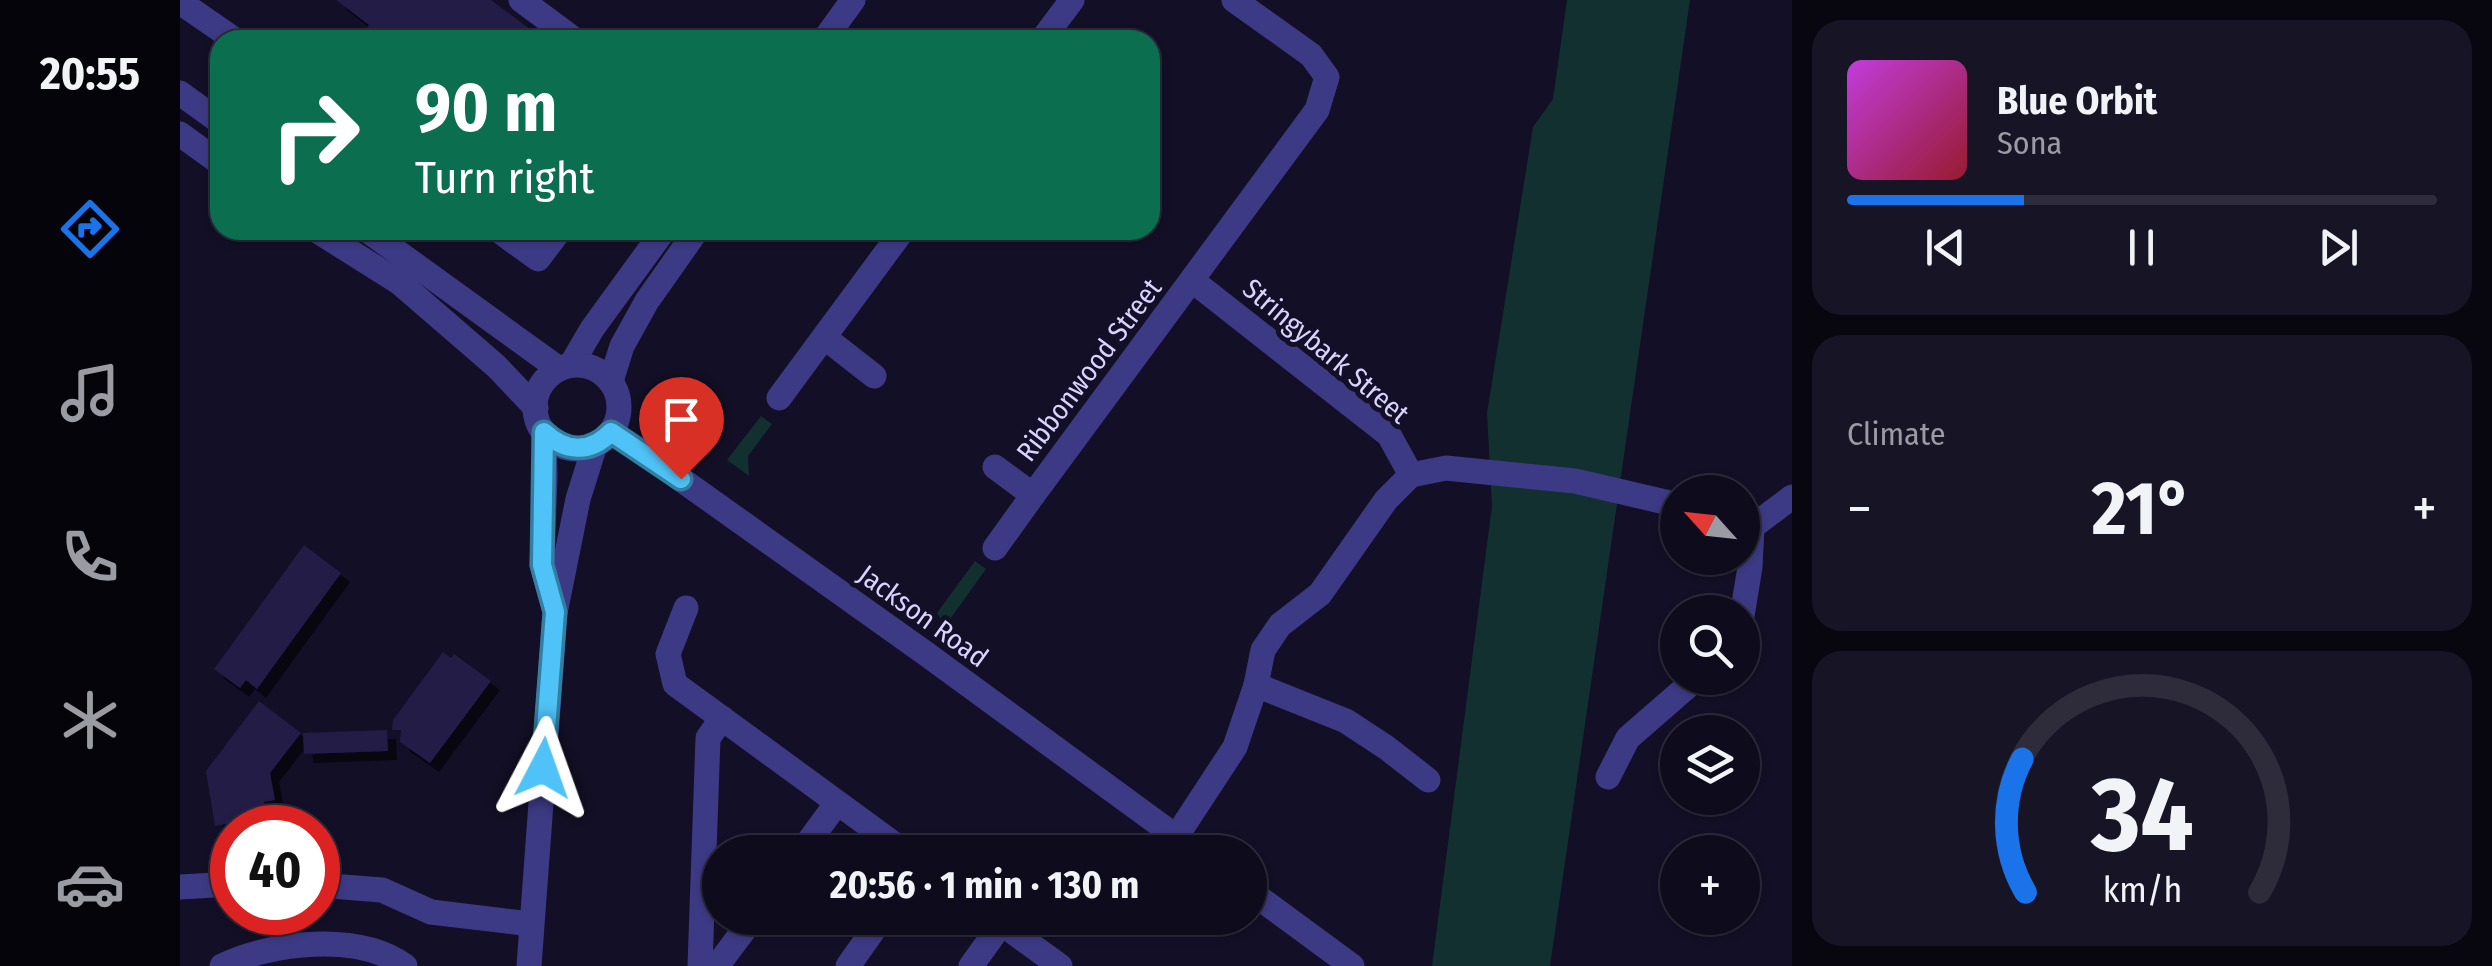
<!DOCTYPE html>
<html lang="en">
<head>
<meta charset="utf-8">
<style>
	body { margin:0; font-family:"Fira Sans Condensed",sans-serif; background:#171425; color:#f1f3f6; height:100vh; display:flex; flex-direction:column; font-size:38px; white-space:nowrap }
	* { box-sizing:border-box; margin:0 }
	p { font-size:32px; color:#9b9ba3 }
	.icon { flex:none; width:55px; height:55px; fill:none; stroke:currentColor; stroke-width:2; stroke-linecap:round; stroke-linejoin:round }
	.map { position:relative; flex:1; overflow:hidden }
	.sheet { display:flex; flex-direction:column; gap:20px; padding:20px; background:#08060f; width:700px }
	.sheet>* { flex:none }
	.hud { position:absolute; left:30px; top:30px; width:950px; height:210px; border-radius:30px; box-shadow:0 2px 8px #0004,0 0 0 2px #2e2b3b; background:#0b6e4f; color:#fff; overflow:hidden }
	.needle { width:65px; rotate:297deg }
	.fabs { position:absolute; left:1480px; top:475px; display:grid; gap:20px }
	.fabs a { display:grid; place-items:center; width:100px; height:100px; border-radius:50%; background:#0e0b1c; box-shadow:0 2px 8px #0004,0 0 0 2px #2e2b3b; font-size:50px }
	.speed { position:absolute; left:30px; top:805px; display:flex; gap:20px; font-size:50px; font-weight:700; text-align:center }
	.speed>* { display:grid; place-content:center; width:130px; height:130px; border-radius:50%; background:#0e0b1c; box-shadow:0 2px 8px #0004,0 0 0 2px #2e2b3b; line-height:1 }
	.speed .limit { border:15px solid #d22; background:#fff; color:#111 }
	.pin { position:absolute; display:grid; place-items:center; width:85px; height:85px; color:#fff; margin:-102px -42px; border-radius:50% 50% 50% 0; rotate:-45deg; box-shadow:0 0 10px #0007 }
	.pin .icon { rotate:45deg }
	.me { position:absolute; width:110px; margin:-55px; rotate:4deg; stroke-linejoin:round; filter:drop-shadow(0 0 8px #0008) }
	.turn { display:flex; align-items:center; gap:35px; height:210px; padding:0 40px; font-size:45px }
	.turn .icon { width:130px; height:130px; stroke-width:2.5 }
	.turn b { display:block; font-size:70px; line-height:85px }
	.big { font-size:75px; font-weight:700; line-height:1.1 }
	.sheet .card { flex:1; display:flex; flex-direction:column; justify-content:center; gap:15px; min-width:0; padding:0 35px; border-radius:30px; background:#171425 }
	.sheet .dial { align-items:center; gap:0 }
	.dial svg { height:260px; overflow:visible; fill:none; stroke:#2e2b3b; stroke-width:7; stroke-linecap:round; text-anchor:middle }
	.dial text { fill:#f1f3f6; stroke:none }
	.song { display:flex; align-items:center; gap:30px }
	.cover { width:120px; height:120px; border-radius:15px; background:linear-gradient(135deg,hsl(290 70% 55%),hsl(350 70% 35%)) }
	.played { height:10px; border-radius:5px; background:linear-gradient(90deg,#1a73e8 30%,#2e2b3b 30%) }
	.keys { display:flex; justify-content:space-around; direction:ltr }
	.heat { display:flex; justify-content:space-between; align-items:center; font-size:55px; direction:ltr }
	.trip { position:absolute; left:522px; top:835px; width:565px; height:100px; border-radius:50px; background:#0e0b1c; box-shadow:0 2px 8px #0004,0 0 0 2px #2e2b3b; font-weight:700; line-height:100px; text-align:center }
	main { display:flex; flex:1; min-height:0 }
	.dock { display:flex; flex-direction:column; width:180px; justify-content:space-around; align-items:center; background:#06040b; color:#9b9ba3 }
	.dock .icon { width:70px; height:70px }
	.dock .active { color:#1a73e8 }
	.dock b { font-size:45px; color:#f1f3f6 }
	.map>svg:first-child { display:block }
</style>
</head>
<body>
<main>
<nav class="dock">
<b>20:55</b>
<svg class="icon active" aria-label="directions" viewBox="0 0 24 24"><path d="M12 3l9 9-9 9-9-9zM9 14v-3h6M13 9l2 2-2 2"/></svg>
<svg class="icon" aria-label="music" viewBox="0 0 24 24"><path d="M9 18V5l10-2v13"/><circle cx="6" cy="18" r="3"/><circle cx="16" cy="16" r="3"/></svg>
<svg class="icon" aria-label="phone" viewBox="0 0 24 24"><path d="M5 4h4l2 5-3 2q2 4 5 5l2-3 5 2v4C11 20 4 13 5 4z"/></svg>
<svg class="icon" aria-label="climate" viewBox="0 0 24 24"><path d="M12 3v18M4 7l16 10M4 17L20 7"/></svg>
<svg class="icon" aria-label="car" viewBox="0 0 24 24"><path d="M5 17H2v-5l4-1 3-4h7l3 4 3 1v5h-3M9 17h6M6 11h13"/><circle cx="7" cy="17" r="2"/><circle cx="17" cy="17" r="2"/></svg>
</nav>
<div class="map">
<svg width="1612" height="966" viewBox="0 0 1612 966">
	<defs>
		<filter id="shadow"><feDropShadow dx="9" dy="9" stdDeviation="0" flood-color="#0009"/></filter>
	</defs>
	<rect width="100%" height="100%" fill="#130f26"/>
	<g fill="#12302f">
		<polygon points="1387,0 1510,0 1370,966 1252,966 1312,506 1307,413 1353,127 1373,99"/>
		<polygon points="581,416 592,424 568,456 569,476 547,460"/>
		<polygon points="795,561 806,569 765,626 757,613"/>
	</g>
	<g fill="#241b47" filter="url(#shadow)">
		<polygon points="156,0 311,0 365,40 193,40 184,33 189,25"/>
		<polygon points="124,545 161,573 77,689 66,680 60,688 34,669"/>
		<polygon points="263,652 271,658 274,654 311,681 250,763 220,742 221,730 212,730 213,720"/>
		<polygon points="79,701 121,733 90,773 95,800 84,802 86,811 59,816 60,821 35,826 26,771"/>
		<polygon points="207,730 208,751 124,754 123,733"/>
	</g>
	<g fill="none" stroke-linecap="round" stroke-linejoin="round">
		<g stroke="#3d3a85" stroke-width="25">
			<polyline points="341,0 395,40"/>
			<polyline points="0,2 55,40"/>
			<polyline points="644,40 673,0"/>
			<polyline points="862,40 892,0"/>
			<polyline points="0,93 40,122"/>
			<polyline points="0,134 40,163"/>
			<polyline points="136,230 220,283 316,366 356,408"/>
			<polyline points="187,230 379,369"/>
			<polyline points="318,230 358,259 380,230"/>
			<polyline points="1013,281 1209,435 1231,475"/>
			<polyline points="644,337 723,230"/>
			<polyline points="391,365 412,329 484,230"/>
			<circle cx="397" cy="407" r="42"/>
			<polyline points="431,381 442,346 467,301 517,230"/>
			<polyline points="599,398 644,337 694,376"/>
			<polyline points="364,432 365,476 362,565 374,608"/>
			<polyline points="431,432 471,458 745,653 1017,852"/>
			<polyline points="815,467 853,495 815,548"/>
			<polyline points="853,495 1137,110 1147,77 1131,55 1054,0"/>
			<polyline points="1562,524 1572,527 1612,497"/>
			<polyline points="506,608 488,654 495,684 725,852"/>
			<polyline points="1562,616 1570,567 1572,527"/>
			<polyline points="1076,685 1166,721 1207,748 1248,780"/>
			<polyline points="1428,777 1448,738 1517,678"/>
			<polyline points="996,837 1055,747 1076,685 1083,650 1100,625 1140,594 1206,500 1231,475 1266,468 1395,481 1498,505"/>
			<polyline points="621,852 657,803"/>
			<polyline points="138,885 202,890 251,912 351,924"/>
			<polyline points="0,887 52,884"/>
			<polyline points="1070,891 1172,966"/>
			<polyline points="814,918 880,966"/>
			<path d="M42 966C91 942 178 932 225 966"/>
			<polyline points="349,966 375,613 398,499 415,445"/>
			<polyline points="520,966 528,738 542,718"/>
			<polyline points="537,966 573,918"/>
			<polyline points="668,966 702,918"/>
			<polyline points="791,966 822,923"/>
		</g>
	</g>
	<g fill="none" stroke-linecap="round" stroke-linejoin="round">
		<defs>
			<path id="route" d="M363 768 375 612 362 565 364 432C385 452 410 454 431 432L501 479"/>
		</defs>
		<use href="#route" stroke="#337fa1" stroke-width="25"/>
		<use href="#route" stroke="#4fc3f7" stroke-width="18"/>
	</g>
	<g text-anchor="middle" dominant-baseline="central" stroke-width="10" stroke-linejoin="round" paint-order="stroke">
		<g font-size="28" fill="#d9d4ff" stroke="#130f26">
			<text transform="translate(1146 351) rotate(40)">Stringybark Street</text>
			<text transform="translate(909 370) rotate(-53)">Ribbonwood Street</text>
			<text transform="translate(743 616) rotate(36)">Jackson Road</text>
		</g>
	</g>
</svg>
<div class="fabs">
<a><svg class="needle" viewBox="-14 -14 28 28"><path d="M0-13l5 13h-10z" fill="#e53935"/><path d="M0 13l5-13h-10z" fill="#9b9ba3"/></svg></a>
<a><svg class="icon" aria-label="search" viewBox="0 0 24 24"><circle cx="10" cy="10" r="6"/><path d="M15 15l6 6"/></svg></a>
<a><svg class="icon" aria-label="layers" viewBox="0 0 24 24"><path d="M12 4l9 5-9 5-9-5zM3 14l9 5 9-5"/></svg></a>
<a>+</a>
</div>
<div class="speed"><div class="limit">40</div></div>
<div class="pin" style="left:501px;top:479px;background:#d93025"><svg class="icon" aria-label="arrive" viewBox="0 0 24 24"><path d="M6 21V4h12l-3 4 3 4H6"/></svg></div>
<svg class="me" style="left:363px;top:768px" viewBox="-20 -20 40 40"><path d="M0-17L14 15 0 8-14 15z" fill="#4fc3f7" stroke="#fff" stroke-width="4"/></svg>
<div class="trip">20:56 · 1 min · 130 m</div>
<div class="hud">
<div class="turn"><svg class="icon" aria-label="right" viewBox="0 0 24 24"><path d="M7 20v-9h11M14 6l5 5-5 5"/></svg><div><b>90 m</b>Turn right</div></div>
</div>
</div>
<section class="sheet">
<div class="card">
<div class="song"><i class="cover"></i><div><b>Blue Orbit</b><p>Sona</p></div></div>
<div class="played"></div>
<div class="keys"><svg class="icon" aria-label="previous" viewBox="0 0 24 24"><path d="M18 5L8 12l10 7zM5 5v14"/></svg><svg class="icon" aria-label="pause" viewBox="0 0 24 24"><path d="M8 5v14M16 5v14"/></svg><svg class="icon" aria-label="next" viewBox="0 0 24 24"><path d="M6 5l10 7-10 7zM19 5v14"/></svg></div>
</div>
<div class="card"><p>Climate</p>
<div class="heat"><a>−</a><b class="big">21°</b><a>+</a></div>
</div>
<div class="card dial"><svg viewBox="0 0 100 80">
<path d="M14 69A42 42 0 1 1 86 69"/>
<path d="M14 69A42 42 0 0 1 13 28" stroke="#1a73e8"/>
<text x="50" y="56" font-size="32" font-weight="700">34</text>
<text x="50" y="72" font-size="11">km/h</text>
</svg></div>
</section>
</main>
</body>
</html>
